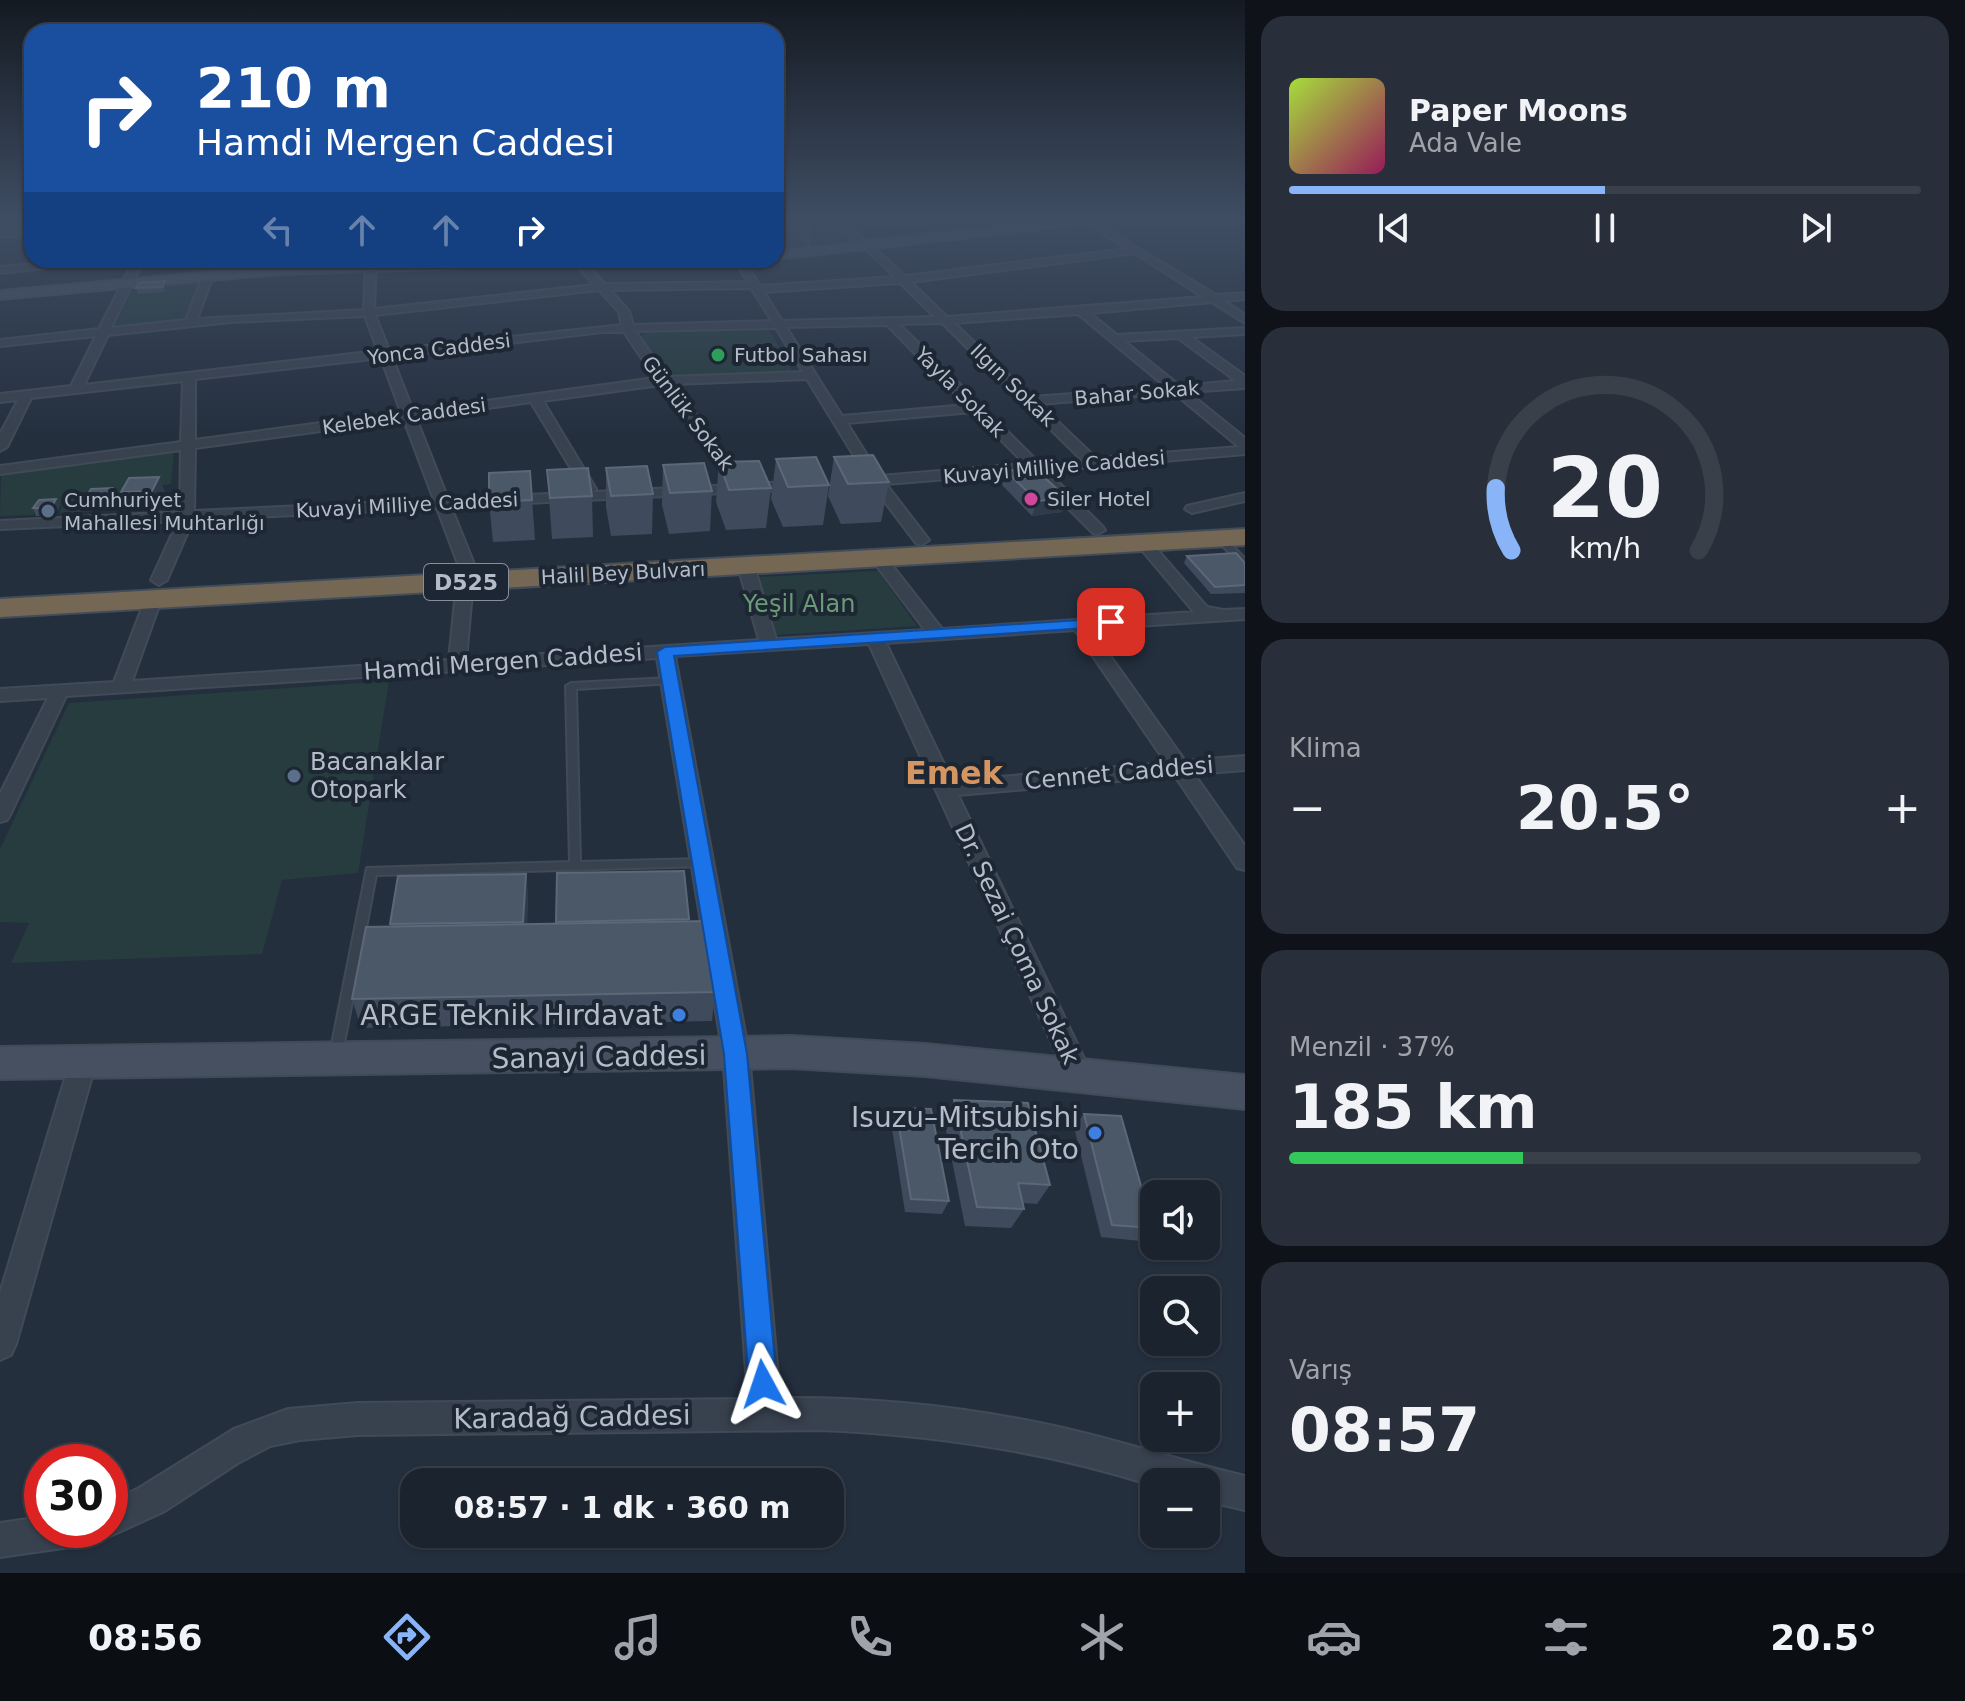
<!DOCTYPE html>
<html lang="tr">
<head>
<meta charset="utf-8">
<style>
	body { margin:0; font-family:"DejaVu Sans",sans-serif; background:#282f3a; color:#f1f3f6; height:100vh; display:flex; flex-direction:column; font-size:30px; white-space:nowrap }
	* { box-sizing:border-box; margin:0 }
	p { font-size:26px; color:#a0a4aa }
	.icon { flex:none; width:44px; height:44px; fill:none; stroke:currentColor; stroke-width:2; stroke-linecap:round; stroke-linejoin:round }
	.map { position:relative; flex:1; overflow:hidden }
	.side { display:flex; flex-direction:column; gap:16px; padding:16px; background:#0f1319; width:720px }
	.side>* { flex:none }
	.banner { position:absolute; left:24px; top:24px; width:760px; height:244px; border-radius:24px; box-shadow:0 2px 6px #0004,0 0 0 2px #39404a; background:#1a4fa0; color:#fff; overflow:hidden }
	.tools { position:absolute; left:1140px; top:1180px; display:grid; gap:16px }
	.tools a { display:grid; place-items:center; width:80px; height:80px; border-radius:16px; background:#1b232e; box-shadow:0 2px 6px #0004,0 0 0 2px #39404a; font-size:40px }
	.speed { position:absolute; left:24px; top:1444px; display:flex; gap:16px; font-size:40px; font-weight:700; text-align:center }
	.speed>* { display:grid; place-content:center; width:104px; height:104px; border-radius:50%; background:#1b232e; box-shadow:0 2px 6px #0004,0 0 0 2px #39404a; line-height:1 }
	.speed .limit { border:12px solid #d22; background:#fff; color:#111 }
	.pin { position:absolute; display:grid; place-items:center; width:68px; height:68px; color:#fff; margin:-34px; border-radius:16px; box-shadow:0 4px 12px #0006 }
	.me { position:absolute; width:88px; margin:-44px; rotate:355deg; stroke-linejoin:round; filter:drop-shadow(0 0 6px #0008) }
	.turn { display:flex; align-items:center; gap:28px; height:168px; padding:0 40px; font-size:36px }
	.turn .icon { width:104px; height:104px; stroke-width:2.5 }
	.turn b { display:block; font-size:56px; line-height:68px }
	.lanes { display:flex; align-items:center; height:76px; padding:0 40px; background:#0003; justify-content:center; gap:40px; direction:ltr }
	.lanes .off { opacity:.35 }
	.big { font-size:60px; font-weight:600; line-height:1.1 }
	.side .tile { flex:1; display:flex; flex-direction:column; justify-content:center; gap:12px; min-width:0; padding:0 28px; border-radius:24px; background:#282f3a }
	.side .dial { align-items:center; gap:0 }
	.dial svg { height:208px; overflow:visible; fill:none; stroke:#39404a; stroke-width:7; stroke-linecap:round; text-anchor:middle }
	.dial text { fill:#f1f3f6; stroke:none }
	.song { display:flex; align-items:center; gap:24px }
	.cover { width:96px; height:96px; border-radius:12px; background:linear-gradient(135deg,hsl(80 70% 55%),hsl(330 70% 35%)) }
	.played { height:8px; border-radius:4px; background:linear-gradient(90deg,#8ab4f8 50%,#39404a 50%) }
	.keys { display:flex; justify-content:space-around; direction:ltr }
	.heat { display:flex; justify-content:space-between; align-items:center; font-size:44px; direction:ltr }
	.charge { height:12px; border-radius:6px; background:linear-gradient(90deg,#34c759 37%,#39404a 0) }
	.trip { position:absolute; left:400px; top:1468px; width:444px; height:80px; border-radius:24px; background:#1b232e; box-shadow:0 2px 6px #0004,0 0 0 2px #39404a; font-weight:600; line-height:80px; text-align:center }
	.menu { display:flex; height:128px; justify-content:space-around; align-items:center; background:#0b0e12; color:#a0a4aa }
	.menu .icon { width:56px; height:56px }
	.menu .active { color:#8ab4f8 }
	.menu b { font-size:36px; color:#f1f3f6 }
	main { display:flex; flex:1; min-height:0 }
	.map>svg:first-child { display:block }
</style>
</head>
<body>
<main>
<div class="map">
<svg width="1245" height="1573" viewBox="0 0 1245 1573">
	<rect width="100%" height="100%" fill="#242f3e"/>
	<g fill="#263c3f">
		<polygon points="192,260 284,260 285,267 188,274"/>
		<polygon points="200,280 185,320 114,328 134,286"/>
		<polygon points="766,330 771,332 793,373 670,378 640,337 647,331"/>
		<polygon points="174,451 171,484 125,490 119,510 59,513 63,505 38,506 33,515 0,516 1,475"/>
		<polygon points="878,571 917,626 776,635 758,577"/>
		<polygon points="389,681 358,873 282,880 262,954 11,963 29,923 0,922 0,849 69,703"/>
	</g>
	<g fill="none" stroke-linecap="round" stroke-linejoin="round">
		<defs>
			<g id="lane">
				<polygon points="1218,537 1224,537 1245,559 1245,566 1242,566 1218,541"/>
				<polygon points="670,678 674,681 673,683 576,689 580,862 702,859 706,860 707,863 706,866 376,875 342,1054 340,1058 336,1060 332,1058 330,1054 367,868 570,862 566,686 571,683"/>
			</g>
			<g id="street">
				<path d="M818 216C843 214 886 259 905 276L1127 249 1075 216H1084L1216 295 1245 293V299L1224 301 1245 315V323L1212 302 1090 313 1117 335 1245 328V334L1191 337 1245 376V388L1188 392 1245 438V454L1047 471 1103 527 1105 530 1098 534 1093 533 1032 472 886 484 929 540 921 545 916 543 872 485 863 486 856 482 867 477 807 379 672 384 745 479V484L799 482 806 486 804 489 451 507 474 564 466 569 458 564 437 508 193 520 167 580 159 585 151 580 178 521 0 529V521L180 512 181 450 0 474V466L181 442 183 381 31 398 7 447 0 451V434L18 400 0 402V394L71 386 96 336 0 346V340L99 329 134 260H144L111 328 186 320 203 276 208 273 213 276 197 319 364 310 366 260H376L374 309 594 285 572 260H582L605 284 748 282 734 260H744L760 286 895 277 865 248ZM1135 253 1203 297 947 317 911 282ZM900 283 935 317 782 321 764 292ZM751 288 772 321 633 325 629 311 610 290ZM599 290 619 312 622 325 389 350 375 315ZM1078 314 1166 387 1032 397 954 323ZM365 316 378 351 84 385 108 335 231 322ZM942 323 1082 460 1039 463 899 324ZM887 325 966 405 842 416 786 327ZM776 328 803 372 667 377 635 331ZM602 332H624L655 378 413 411 392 357ZM1178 338 1236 381 1180 386 1124 341ZM381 358 401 412 195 440V379ZM660 385 735 485 594 492 596 489 543 401ZM1174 393 1239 447 1096 458 1039 404ZM531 402 585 492 448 499 416 418ZM973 412 1025 464 880 476 847 423ZM404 420 434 500 194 511 195 448Z"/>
				<polygon points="32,230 32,236 0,237 0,231"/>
				<polygon points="81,260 119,260 0,273 0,267"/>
				<polygon points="1245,493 1245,501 1192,513 1185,509 1187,506"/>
				<path d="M1144 538 1149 540 1207 607 1223 610 1245 609V619L1091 629 1185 761 1245 756V770L1194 774 1245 846V870L1237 868 1175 776 958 795 1092 1075 1088 1083 1079 1087 1070 1083 869 644 675 656 749 1054 780 1398C875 1397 970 1407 1063 1428 1125 1442 1184 1462 1245 1476V1510L1206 1501V1482H1154V1486C1046 1451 934 1435 821 1430L358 1435 300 1440 270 1446 238 1463 163 1512 110 1536 98 1531 110 1530V1502L139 1488 234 1429 288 1409 358 1403 748 1399 723 1054 657 658 66 696 10 815 7 820 0 822V794L48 698 0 701V689L114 682 145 600 153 595 161 600 132 681 449 660 457 582 465 577 473 582 466 659 759 640 738 566 746 561 754 566 776 639 925 630 871 558 879 553 884 555 942 629 1194 612 1136 543ZM1075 630 1166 763 952 781 886 643Z"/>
				<polygon points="83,1051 92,1054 96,1062 16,1344 11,1355 0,1360 0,1293 70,1062 74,1054"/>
				<polygon points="42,1517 42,1530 87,1530 82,1542 70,1547 0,1557 0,1523"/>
			</g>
			<g id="secondary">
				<polygon points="1096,216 1130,216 1124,220 776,259 776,251"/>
				<polygon points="467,260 601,260 594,264 279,274 0,299 0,291 279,266"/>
				<polygon points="791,1036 925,1044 1245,1075 1245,1109 925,1076 791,1068 0,1079 0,1047"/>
			</g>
			<polygon id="highway" points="1245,529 1245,545 0,617 0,599"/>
		</defs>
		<use href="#lane" stroke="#414a57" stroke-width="4"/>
		<use href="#street" stroke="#414a57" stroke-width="4"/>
		<use href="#secondary" stroke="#414a57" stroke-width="4"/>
		<use href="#highway" stroke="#434c59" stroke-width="4"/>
		<use href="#lane" fill="#38414e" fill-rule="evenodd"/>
		<use href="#street" fill="#38414e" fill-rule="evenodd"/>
		<use href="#secondary" fill="#465061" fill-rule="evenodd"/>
		<use href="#highway" fill="#746855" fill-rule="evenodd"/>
	</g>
	<g fill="#3f4b5c">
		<polygon points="776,216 847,216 843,243 810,246 801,239 800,247"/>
		<polygon points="165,281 167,287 165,292 138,294 136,288"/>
		<polygon points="834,457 889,482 881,522 841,524 828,496"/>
		<polygon points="776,459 829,485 823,525 783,527 771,499"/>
		<polygon points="719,462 771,488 766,528 726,530 716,502"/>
		<polygon points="663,465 712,491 710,531 669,534 662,505"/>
		<polygon points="606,468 653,494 652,534 611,536 606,507"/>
		<polygon points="547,470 592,496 593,537 552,539"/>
		<polygon points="530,471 535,540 493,542 489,502"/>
		<polygon points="1006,471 1067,498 1062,512 1032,516 1002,485"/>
		<polygon points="159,477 164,491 157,505 127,506 121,492"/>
		<polygon points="112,488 115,495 109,505 88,506 85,499"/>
		<polygon points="60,506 55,515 36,516 33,508"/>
		<polygon points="1187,556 1245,563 1245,593 1211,594 1184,563"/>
		<polygon points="684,871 688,921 715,992 712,1021 361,1028 352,999 391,927 390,924 526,874 528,897 527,924 556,924 557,873"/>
		<polygon points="954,1100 1050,1185 1037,1204 1023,1203 1024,1209 1011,1228 965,1226 944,1120"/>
		<polygon points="896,1108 949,1201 942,1214 905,1212 891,1122"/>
		<polygon points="1084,1114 1153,1228 1141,1241 1101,1237 1074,1127"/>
	</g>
	<g fill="#2f3b4b">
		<polygon points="776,216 803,217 800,247 776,250"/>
		<polygon points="813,216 847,216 843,243 810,246"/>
		<polygon points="165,281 167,287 165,292 163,287"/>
		<polygon points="159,477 164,491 157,505 152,491"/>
		<polygon points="112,488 115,495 109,505 106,498"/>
		<polygon points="1067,498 1062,512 1032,516 1037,501"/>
		<polygon points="56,499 60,506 55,515 51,508"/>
		<polygon points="526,874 528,897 526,944 523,922"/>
	</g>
	<g fill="#4b5868" stroke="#5c6777" stroke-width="2">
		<polygon points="776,216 801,216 803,217 776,219"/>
		<polygon points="165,281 163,287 136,288 139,283"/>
		<polygon points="873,455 889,482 848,484 834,457"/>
		<polygon points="816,457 829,485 788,487 776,459"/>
		<polygon points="759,461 771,488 729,490 719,462"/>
		<polygon points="704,463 712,491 670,493 663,465"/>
		<polygon points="647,466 653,494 611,496 606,468"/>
		<polygon points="588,468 592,496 550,498 547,470"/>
		<polygon points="1034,468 1067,498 1037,501 1006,471"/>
		<polygon points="530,471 532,500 489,502 489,473"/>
		<polygon points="159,477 152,491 121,492 129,478"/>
		<polygon points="112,488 106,498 85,499 91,489"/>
		<polygon points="56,499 51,508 33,508 39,500"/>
		<polygon points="1236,553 1245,563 1245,585 1215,587 1187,556"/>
		<polygon points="684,871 689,919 556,922 557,873"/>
		<polygon points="526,874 523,922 390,924 398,876"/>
		<polygon points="708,921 715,992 352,999 366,927"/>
		<polygon points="954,1100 1028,1103 1050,1185 1018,1183 1024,1209 977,1207"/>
		<polygon points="896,1108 931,1109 949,1201 911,1199"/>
		<polygon points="1084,1114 1121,1116 1153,1228 1112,1225"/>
	</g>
	<linearGradient id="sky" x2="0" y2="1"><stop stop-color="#141a22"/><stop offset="0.5" stop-color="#3f4d63"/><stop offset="1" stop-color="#3f4d63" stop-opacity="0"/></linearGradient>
	<rect width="1245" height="436" fill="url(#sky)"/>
	<polygon fill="#1a73e8" stroke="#114b97" stroke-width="2" points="1111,618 1119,622 1116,626 674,656 747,1054 777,1384 773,1395 763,1399 753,1395 749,1384 724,1054 657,652 665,647"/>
	<circle fill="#2e9e5b" stroke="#1d2633" stroke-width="3" cx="718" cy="355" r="8"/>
	<circle fill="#d1479c" stroke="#1d2633" stroke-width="3" cx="1031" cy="499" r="8"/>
	<g fill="#5c6f8a" stroke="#1d2633" stroke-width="3">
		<circle cx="48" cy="511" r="8"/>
		<circle cx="294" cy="776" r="8"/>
	</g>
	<g fill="#3f7fe0" stroke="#1d2633" stroke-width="3">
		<circle cx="679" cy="1015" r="8"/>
		<circle cx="1095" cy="1133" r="8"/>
	</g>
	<g text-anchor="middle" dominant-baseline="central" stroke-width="8" stroke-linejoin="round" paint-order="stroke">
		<g font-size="20" fill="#b4bcc9" stroke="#1d2633">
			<text transform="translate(439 349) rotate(-7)">Yonca Caddesi</text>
			<text transform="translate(1013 385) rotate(44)">Ilgın Sokak</text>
			<text transform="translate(960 392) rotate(45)">Yayla Sokak</text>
			<text transform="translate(1137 393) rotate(-5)">Bahar Sokak</text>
			<text transform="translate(688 413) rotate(53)">Günlük Sokak</text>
			<text transform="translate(404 416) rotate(-8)">Kelebek Caddesi</text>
			<text transform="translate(1054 467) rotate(-5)">Kuvayi Milliye Caddesi</text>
			<text transform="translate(407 505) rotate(-3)">Kuvayi Milliye Caddesi</text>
			<text transform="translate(623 573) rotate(-3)">Halil Bey Bulvarı</text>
		</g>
		<g font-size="20" fill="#b4bcc9" stroke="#1d2633" text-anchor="start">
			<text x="734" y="355">Futbol Sahası</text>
			<text x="1047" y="499">Siler Hotel</text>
			<text x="64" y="500">Cumhuriyet<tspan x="64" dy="23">Mahallesi Muhtarlığı</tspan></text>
		</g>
		<rect fill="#1d2633" stroke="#878f9c" stroke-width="2" x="424" y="564" width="84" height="36" rx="6"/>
		<g font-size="22" font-weight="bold" fill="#b4bcc9">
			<text x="466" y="582">D525</text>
		</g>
		<g font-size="24" fill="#6b9a76" stroke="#1d2633">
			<text x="799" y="604">Yeşil Alan</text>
		</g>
		<g font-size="24" fill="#b4bcc9" stroke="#1d2633">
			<text transform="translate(503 662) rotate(-4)">Hamdi Mergen Caddesi</text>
			<text transform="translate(1119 773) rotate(-5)">Cennet Caddesi</text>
			<text transform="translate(1017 944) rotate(65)">Dr. Sezai Çoma Sokak</text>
		</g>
		<g font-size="24" fill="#b4bcc9" stroke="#1d2633" text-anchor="start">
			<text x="310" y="762">Bacanaklar<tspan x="310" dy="28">Otopark</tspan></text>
		</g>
		<g font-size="28" fill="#b4bcc9" stroke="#1d2633" text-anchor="end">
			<text x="663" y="1015">ARGE Teknik Hırdavat</text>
			<text x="1079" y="1117">Isuzu–Mitsubishi<tspan x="1079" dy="32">Tercih Oto</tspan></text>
		</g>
		<g font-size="28" fill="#b4bcc9" stroke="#1d2633">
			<text transform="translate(599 1057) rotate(-1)">Sanayi Caddesi</text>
			<text transform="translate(572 1417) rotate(-1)">Karadağ Caddesi</text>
		</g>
		<g font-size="32" font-weight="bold" fill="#d59563" stroke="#1d2633">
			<text x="954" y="773">Emek</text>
		</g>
	</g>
</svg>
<div class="tools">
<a><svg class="icon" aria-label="sound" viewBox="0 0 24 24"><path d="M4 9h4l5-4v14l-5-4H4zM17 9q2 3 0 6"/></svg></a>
<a><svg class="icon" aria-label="search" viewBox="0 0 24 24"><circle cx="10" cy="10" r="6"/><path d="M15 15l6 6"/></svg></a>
<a>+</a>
<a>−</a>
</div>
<div class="speed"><div class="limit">30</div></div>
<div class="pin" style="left:1111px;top:622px;background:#d93025"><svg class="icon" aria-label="arrive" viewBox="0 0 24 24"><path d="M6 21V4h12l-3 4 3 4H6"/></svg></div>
<svg class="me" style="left:763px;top:1384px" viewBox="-20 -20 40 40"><path d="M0-17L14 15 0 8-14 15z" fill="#1a73e8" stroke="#fff" stroke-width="4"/></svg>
<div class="trip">08:57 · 1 dk · 360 m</div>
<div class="banner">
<div class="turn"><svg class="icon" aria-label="right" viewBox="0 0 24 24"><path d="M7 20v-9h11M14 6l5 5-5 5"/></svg><div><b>210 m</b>Hamdi Mergen Caddesi</div></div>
<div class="lanes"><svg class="icon off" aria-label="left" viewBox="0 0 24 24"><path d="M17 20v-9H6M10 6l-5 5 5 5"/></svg><svg class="icon off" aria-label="ahead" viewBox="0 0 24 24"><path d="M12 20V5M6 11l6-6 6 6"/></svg><svg class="icon off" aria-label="ahead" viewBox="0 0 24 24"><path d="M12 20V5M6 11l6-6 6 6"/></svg><svg class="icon" aria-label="right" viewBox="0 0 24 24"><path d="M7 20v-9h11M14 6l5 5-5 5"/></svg></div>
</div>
</div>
<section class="side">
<div class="tile">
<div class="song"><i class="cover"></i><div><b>Paper Moons</b><p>Ada Vale</p></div></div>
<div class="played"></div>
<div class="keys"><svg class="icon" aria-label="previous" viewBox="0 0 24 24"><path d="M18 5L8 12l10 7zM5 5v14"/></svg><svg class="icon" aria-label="pause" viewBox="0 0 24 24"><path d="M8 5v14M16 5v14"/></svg><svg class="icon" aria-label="next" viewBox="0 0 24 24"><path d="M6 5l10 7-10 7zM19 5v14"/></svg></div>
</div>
<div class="tile dial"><svg viewBox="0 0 100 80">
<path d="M14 69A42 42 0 1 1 86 69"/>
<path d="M14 69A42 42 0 0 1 8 45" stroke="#8ab4f8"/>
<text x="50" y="56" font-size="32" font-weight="700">20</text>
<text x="50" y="72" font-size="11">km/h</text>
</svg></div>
<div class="tile"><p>Klima</p>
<div class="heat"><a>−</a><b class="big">20.5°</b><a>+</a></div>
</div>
<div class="tile"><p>Menzil · 37%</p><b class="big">185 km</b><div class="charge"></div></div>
<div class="tile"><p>Varış</p><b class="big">08:57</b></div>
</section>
</main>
<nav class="menu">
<b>08:56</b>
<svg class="icon active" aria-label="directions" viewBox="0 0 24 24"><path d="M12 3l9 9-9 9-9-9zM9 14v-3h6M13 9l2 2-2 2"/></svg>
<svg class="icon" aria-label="music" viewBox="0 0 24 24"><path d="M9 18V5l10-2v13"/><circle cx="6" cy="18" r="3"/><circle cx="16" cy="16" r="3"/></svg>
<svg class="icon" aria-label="phone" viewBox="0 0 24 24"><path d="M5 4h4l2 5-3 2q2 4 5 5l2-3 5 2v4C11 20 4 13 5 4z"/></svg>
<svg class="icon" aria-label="climate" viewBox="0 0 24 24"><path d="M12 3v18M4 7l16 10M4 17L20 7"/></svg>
<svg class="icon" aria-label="car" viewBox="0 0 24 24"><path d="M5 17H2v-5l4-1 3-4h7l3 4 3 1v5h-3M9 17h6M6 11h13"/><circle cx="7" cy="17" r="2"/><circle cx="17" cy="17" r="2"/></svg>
<svg class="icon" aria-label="filters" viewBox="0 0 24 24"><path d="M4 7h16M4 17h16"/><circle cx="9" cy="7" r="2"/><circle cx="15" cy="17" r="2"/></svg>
<b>20.5°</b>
</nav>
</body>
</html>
